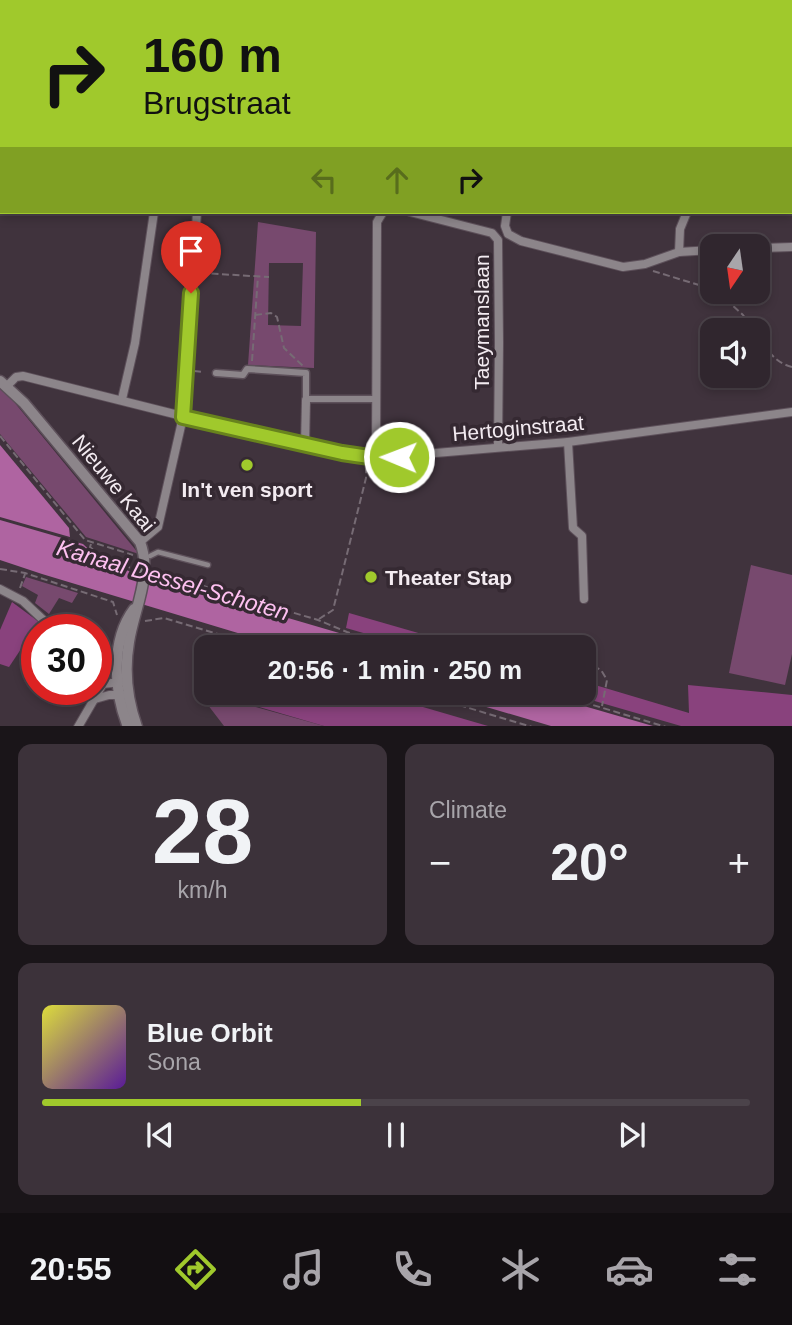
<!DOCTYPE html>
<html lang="en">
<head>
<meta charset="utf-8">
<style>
	body { margin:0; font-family:Arial,sans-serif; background:#3c323a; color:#f1f3f6; height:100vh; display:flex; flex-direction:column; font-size:26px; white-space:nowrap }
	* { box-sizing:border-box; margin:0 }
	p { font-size:23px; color:#a8a5aa }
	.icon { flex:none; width:38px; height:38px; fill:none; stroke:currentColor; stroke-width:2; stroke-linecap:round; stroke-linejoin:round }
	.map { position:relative; height:726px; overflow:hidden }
	.drawer { display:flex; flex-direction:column; gap:18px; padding:18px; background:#1a1519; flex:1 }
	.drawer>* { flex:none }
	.hud { position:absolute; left:0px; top:0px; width:793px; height:214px; box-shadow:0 4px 10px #0003,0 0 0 2px #4b434a; background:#a0c92c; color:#111; overflow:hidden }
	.needle { width:46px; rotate:193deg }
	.buttons { position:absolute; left:700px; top:234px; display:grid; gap:14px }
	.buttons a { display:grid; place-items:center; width:70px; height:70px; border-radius:14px; background:#30262e; box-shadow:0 4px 10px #0003,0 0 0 2px #4b434a; font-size:35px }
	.speed { position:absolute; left:21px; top:614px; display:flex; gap:14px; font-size:35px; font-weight:700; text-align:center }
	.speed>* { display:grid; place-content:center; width:91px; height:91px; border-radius:50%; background:#30262e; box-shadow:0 4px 10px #0003,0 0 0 2px #4b434a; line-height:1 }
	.speed .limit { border:10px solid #d22; background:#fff; color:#111 }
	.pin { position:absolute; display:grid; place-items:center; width:60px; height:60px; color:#fff; margin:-72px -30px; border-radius:50% 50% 50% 0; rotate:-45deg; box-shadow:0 0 7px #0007 }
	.pin .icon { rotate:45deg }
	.me { position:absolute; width:77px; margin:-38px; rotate:271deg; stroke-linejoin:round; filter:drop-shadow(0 0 5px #0008) }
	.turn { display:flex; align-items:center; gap:24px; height:147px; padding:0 28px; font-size:32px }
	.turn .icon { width:91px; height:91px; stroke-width:2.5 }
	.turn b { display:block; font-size:49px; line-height:60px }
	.lanes { display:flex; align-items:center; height:66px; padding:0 28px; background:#0003; justify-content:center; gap:35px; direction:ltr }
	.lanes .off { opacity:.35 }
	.big { font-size:52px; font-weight:800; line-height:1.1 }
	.drawer .widget { flex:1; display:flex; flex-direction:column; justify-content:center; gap:10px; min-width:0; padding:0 24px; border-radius:14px; background:#3c323a }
	.drawer .dial { align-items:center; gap:0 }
	.dial b { font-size:91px; line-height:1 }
	.song { display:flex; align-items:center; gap:21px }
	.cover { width:84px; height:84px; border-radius:10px; background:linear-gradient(135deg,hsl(60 70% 55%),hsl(270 70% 35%)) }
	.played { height:7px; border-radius:4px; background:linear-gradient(90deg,#a0c92c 45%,#4b434a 45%) }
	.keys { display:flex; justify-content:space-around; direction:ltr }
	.heat { display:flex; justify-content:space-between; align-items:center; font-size:38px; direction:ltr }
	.drawer .tiles { flex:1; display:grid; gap:18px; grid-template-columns:1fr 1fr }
	.widget:last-child { grid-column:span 2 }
	.trip { position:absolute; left:194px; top:635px; width:402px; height:70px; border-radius:14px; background:#30262e; box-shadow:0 4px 10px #0003,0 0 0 2px #4b434a; font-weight:800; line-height:70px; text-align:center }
	.dock { display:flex; height:112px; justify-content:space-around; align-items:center; background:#130f12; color:#a8a5aa }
	.dock .icon { width:49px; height:49px }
	.dock .current { color:#a0c92c }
	.dock b { font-size:32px; color:#f1f3f6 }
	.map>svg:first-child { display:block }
</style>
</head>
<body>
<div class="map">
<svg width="792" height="727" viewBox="0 0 792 727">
	<rect width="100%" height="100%" fill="#40333d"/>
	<g fill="#77496e" fill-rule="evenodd">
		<path d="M258 222 316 232 314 368 248 365ZM269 263H303L301 326 268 325Z"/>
		<polygon points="0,389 10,397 139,554 86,537 0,434"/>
		<polygon points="751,565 792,575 792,654 785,685 729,673"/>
		<polygon points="26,577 78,593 72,603 59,598 49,614 35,603 38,595 22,586"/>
		<polygon points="206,692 206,693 324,726 224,726 201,696"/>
	</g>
	<g fill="#89427d">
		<polygon points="12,602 39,622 9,667 0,664 0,630"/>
		<polygon points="349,613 467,647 412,647 346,628"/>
		<polygon points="585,682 689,713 688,685 792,695 792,726 681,726 567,693 584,693"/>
		<polygon points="211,693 375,693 488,726 324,726"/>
	</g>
	<g fill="#af64a1">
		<polygon points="0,445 69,528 70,537 0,517"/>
		<polygon points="0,520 83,544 100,560 134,573 387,647 284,647 42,574 0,560"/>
		<polygon points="439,693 539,693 653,726 551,726"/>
	</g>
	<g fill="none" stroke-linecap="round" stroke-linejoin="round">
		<defs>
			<polyline id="service" points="150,556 158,552 208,565"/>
			<g id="pedestrian">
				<polyline points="216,373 243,375 247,369 306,373 306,400"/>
				<polyline points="306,399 376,399"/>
			</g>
			<g id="minor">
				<polyline points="412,0 434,2"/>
				<polyline points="751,0 752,2"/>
				<polyline points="205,2 205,0"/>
				<polyline points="336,2 336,0"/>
				<polyline points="579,2 580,0"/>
				<polyline points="655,2 666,0"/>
				<polyline points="0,74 2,74"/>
				<polyline points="791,78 792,80"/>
				<polyline points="410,212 492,233 498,240 499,343 498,447"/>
				<polyline points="507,212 505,226 508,234 521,241 623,267 645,264 679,252 712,250"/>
				<polyline points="758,248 792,247"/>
				<polyline points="679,252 680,229 687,212"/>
				<polyline points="7,386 16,377 23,376 222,426 342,453 376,458 568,442 792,412"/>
				<polyline points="122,399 135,343 154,212"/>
				<polyline points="568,442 573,528 582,536 584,599"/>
				<polyline points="305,445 306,400"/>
				<polyline points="376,458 377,222 383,212"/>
				<polyline points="140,542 158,527 183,417 197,212"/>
				<polyline points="0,589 23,601 54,630"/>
				<polyline points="95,699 109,695 123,695"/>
				<polyline points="78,727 103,684 121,682"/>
			</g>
			<g id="tertiary">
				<path d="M0 381 24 403 140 542C153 575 134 609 129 642 124 671 127 699 137 727"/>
				<path d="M128 727C114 692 110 641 134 609"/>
			</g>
		</defs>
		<use href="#service" stroke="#5d505a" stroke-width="7"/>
		<use href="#pedestrian" stroke="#5d505a" stroke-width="9"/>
		<use href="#minor" stroke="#5d505a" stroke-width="10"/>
		<use href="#tertiary" stroke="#5d505a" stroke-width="13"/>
		<g stroke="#766b74" stroke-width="2" stroke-dasharray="7 3.5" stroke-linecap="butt">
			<polyline points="653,271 712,289"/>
			<polyline points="201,273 269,277"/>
			<polyline points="718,292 743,315 755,331"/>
			<polyline points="255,315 271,313 277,317 284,348 303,366"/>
			<path d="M758 334C768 350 773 362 792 367"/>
			<polyline points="252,361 258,276"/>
			<polyline points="194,371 204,372"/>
			<polyline points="0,436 85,540 133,555"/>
			<polyline points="91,544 90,547 102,558 134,569"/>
			<polyline points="0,569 25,573 113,602 117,615"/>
			<polyline points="153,571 318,620 347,632 399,648"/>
			<polyline points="20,588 25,574"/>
			<polyline points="319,619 333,610 366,478 366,465"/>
			<polyline points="145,621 164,618 265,648"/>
			<polyline points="593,666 601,670 607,680 602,706"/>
			<polyline points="99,677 107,660"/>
			<polyline points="419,693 532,727"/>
			<polyline points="553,693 666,727"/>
		</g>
		<use href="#service" stroke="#8c858a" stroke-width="4.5"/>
		<use href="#pedestrian" stroke="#8c858a" stroke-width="6"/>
		<use href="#minor" stroke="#8c858a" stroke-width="8"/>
		<use href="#tertiary" stroke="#8c858a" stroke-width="10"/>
	</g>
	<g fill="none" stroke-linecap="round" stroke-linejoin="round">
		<defs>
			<polyline id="route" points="191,293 183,417 342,453 376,458 399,457"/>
		</defs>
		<use href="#route" stroke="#68831d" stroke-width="18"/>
		<use href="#route" stroke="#a0c92c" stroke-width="12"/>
	</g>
	<g fill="#a0c92c" stroke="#352932" stroke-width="2.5">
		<circle cx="247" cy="465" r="7"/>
		<circle cx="371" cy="577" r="7"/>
	</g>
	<g text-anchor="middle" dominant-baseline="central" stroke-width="7" stroke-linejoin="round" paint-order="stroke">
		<g font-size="21" fill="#f3ebf1" stroke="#352932">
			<text transform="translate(481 322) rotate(-90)">Taeymanslaan</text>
			<text transform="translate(518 428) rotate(-5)">Hertoginstraat</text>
			<text transform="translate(114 483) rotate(51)">Nieuwe Kaai</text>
		</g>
		<g font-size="21" font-weight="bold" fill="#f3ebf1" stroke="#352932">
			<text x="247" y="489">In't ven sport</text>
			<text x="385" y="577" text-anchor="start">Theater Stap</text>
		</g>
		<g font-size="23" font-style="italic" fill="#fec1f1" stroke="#352932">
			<text transform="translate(173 580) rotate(16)">Kanaal Dessel-Schoten</text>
		</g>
	</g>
</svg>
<div class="buttons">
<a><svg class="needle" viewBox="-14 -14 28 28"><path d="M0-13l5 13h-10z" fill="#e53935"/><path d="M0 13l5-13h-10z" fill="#a8a5aa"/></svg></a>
<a><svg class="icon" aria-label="sound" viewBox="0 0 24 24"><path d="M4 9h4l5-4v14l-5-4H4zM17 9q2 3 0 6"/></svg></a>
</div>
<div class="speed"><div class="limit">30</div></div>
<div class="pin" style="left:191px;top:293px;background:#d93025"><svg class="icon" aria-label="arrive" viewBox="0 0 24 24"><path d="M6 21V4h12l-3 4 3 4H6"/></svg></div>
<svg class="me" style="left:399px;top:457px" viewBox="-20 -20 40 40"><circle r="17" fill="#a0c92c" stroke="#fff" stroke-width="3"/><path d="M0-11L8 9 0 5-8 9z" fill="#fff"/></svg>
<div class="trip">20:56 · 1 min · 250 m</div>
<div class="hud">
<div class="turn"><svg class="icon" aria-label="right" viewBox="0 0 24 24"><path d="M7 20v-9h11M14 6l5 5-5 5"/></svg><div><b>160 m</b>Brugstraat</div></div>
<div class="lanes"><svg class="icon off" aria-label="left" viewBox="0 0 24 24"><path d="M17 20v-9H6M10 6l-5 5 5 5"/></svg><svg class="icon off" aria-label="ahead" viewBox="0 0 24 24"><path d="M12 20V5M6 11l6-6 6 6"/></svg><svg class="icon" aria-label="right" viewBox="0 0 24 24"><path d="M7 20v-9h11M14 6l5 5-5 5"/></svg></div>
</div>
</div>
<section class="drawer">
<div class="tiles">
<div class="widget dial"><b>28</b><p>km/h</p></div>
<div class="widget"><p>Climate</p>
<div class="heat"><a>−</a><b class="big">20°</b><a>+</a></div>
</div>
<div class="widget">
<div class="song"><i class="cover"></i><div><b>Blue Orbit</b><p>Sona</p></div></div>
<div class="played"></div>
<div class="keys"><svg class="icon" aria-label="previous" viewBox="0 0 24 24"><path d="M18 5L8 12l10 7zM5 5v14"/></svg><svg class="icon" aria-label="pause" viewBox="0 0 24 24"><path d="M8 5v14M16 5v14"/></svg><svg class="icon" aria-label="next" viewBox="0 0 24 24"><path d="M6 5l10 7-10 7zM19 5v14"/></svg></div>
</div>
</div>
</section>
<nav class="dock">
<b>20:55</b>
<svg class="icon current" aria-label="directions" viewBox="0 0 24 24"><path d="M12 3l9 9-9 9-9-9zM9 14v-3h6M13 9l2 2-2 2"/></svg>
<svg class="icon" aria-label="music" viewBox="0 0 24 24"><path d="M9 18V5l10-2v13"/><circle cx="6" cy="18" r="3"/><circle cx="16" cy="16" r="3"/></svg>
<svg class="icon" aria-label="phone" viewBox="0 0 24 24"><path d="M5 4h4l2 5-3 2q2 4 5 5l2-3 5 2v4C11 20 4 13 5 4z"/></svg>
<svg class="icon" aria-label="climate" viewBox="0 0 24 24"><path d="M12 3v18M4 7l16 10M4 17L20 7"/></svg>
<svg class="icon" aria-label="car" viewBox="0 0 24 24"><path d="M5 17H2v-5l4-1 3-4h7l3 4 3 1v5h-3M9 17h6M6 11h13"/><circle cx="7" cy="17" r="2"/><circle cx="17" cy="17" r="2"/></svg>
<svg class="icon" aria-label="filters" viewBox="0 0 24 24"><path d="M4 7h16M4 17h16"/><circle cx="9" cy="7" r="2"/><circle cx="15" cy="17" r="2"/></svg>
</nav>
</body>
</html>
